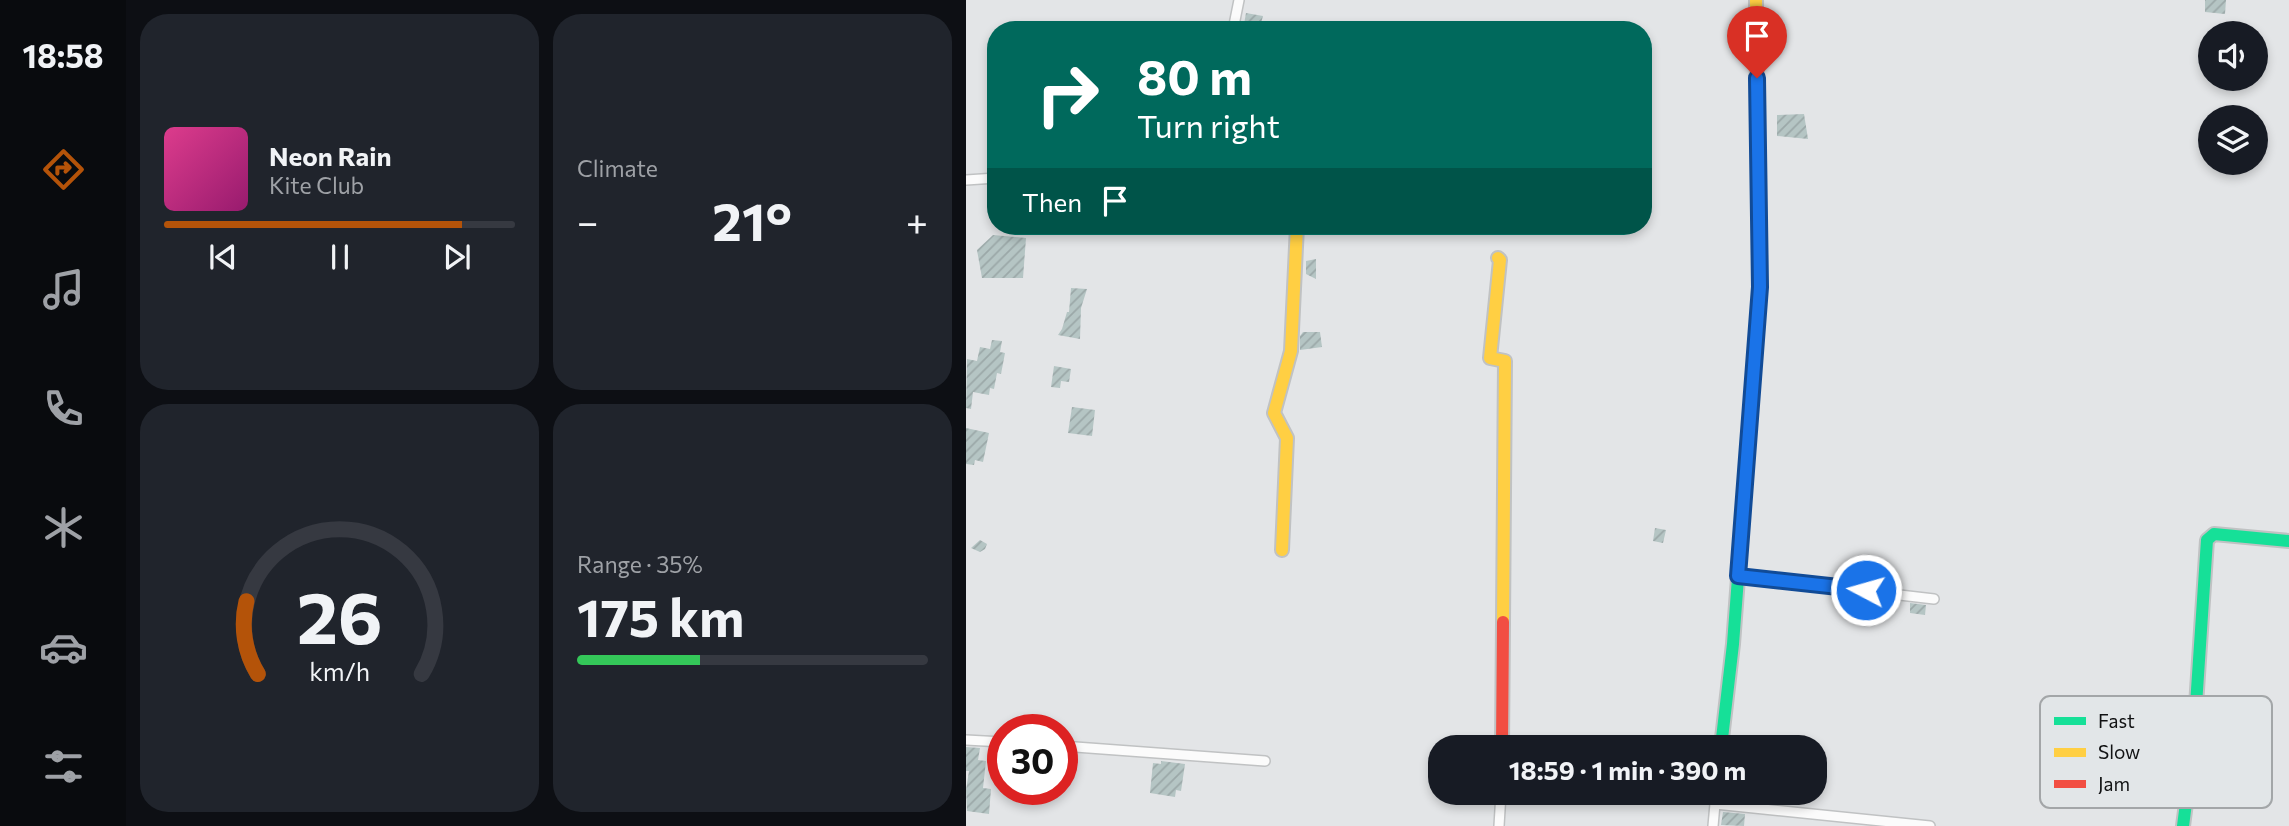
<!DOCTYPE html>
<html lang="en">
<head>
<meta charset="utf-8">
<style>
	body { margin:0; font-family:Commissioner,sans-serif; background:#20242c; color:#f1f3f6; height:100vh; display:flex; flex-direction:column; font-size:26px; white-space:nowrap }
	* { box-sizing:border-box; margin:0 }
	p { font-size:23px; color:#9ea1a6 }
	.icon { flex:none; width:38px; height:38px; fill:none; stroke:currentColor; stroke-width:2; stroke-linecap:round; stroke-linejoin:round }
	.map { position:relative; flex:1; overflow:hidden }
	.side { display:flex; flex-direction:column; gap:14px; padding:14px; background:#0d0f14; width:840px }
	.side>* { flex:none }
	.banner { position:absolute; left:21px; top:21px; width:665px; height:214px; border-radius:28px; box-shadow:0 4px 10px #0003; background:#00695c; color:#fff; overflow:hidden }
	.controls { position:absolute; left:1232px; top:21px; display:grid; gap:14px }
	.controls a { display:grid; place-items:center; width:70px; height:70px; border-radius:50%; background:#171b24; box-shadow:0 4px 10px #0003; font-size:35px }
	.speed { position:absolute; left:21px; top:714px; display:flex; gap:14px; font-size:35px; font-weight:700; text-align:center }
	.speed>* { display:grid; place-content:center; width:91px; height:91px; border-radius:50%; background:#171b24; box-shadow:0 4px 10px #0003; line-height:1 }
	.speed .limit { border:10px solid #d22; background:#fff; color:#111 }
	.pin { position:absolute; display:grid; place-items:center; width:60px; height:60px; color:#fff; margin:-72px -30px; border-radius:50% 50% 50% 0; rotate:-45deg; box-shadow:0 0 7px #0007 }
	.pin .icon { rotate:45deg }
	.me { position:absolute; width:77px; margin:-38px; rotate:276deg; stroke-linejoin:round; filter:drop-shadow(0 0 5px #0008) }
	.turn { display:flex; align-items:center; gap:24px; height:147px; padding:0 35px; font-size:32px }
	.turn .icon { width:91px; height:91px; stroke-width:2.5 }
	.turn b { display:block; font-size:49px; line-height:60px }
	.then { display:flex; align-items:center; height:66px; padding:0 35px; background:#0003; gap:14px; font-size:26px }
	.big { font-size:52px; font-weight:700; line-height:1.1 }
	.side .widget { flex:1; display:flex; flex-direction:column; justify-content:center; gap:10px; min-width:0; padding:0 24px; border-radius:28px; background:#20242c }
	.side .dial { align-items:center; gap:0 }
	.dial svg { height:182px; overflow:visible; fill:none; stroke:#363941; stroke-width:7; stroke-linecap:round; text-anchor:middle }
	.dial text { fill:#f1f3f6; stroke:none }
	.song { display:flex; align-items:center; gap:21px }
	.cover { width:84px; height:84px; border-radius:10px; background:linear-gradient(135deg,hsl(330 70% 55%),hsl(320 70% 35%)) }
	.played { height:7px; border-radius:4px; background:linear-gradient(90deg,#b45309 85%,#363941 85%) }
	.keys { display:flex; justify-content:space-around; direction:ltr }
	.heat { display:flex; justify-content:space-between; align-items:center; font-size:38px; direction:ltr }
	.charge { height:10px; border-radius:5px; background:linear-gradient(90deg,#34c759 35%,#363941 0) }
	.side .tiles { flex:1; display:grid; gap:14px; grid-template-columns:repeat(2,1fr) }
	.trip { position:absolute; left:462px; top:735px; width:399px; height:70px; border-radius:28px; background:#171b24; box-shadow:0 4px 10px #0003; font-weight:700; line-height:70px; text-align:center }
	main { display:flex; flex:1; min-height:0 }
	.tabs { display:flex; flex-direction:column; width:126px; justify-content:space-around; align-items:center; background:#090b0e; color:#9ea1a6 }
	.tabs .icon { width:49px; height:49px }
	.tabs .on { color:#b45309 }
	.tabs b { font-size:32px; color:#f1f3f6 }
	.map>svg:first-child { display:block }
</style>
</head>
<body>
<main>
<nav class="tabs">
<b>18:58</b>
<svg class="icon on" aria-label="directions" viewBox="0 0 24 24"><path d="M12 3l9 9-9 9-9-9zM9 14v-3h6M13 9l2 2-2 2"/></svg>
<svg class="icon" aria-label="music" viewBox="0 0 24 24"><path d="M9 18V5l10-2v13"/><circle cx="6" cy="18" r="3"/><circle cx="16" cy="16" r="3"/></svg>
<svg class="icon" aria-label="phone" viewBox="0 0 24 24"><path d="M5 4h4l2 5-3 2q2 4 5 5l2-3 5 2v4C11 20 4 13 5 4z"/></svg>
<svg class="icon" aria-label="climate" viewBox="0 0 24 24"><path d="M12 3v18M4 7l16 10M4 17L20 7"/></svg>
<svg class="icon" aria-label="car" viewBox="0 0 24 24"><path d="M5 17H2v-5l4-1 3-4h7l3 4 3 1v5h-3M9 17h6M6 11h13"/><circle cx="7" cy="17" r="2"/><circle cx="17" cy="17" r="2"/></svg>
<svg class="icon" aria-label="filters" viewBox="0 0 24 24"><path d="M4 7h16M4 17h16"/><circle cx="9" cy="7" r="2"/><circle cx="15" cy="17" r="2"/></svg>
</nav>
<section class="side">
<div class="tiles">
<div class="widget">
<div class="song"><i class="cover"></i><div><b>Neon Rain</b><p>Kite Club</p></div></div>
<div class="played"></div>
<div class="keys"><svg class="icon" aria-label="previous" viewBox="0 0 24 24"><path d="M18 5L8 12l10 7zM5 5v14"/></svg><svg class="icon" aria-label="pause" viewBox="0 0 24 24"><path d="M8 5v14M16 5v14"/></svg><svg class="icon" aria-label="next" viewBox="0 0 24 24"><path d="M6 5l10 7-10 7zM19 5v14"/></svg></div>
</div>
<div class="widget"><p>Climate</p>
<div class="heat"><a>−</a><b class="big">21°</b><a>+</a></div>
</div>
<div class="widget dial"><svg viewBox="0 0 100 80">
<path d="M14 69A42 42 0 1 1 86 69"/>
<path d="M14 69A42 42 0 0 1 9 37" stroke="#b45309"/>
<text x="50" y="56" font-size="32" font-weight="700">26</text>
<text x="50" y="72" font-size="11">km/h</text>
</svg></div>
<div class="widget"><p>Range · 35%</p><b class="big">175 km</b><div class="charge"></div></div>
</div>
</section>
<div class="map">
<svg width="1323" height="826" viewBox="0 0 1323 826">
	<defs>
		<pattern id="building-hatch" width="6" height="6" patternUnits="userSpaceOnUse" patternTransform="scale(1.75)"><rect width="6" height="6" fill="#b5c5c4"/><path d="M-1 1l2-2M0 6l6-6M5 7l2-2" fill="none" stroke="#9ba8a8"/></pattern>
	</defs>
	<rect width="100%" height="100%" fill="#e3e5e7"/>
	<g fill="url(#building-hatch)">
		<polygon points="1239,0 1260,0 1259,14 1239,12"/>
		<polygon points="280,13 297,16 293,30 277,30"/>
		<polygon points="838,114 842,139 811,136 811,115"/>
		<polygon points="27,235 60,238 57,278 16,278 11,250"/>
		<polygon points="350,259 350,279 340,274 340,261"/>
		<polygon points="105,288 121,289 115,308 114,339 92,335 96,329 101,312 103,312"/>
		<polygon points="337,332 354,332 356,347 334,350 334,336"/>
		<polygon points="26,340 36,341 34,352 39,353 35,374 31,373 28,389 24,388 23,395 7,392 5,409 0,408 1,359 11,361 14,347 24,349"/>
		<polygon points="88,366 105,369 103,382 95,381 94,388 85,387"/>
		<polygon points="106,407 129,410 126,436 102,433"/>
		<polygon points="0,428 23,433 17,462 9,460 8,465 0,464"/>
		<polygon points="689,528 700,530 697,543 687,541"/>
		<polygon points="14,540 21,544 19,549 14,552 5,548"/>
		<polygon points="944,603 960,605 959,615 944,613"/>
		<polygon points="0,747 14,748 12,760 20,761 17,788 25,789 23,814 1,811 0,790 3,771 0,771"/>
		<polygon points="195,761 219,764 215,791 210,790 209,797 184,793 187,763 195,764"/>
		<polygon points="757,812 779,814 778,826 755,825"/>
	</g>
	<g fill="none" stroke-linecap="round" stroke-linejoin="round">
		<defs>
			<g id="street">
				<polyline points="267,30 273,0"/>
				<polyline points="0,180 30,178"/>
				<polyline points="772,576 968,599"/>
				<polyline points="0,740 37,742"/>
				<polyline points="96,746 299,761"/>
				<polyline points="749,804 964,826"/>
				<polyline points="533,826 535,793"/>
				<polyline points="747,826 750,793"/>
			</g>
			<g id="fast">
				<polyline points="755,747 767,644 794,287 791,93"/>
				<polyline points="1217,826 1227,750 1241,540 1248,534 1323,541"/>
			</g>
			<g id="slow">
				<polyline points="790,0 791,93"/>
				<polyline points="532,258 534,260 524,358 539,361 537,622"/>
				<polyline points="316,550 321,438 308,413 325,351 331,226"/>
			</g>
			<polyline id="jam" points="536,747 537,622"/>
		</defs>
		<use href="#street" stroke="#c0c2c3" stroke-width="12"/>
		<use href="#fast" stroke="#c0c2c3" stroke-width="16"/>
		<use href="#slow" stroke="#c0c2c3" stroke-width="16"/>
		<use href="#jam" stroke="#c0c2c3" stroke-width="16"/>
		<use href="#street" stroke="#fbfbfb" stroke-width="9"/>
		<use href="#fast" stroke="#16e098" stroke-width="12"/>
		<use href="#slow" stroke="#ffcf43" stroke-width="12"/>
		<use href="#jam" stroke="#f24e42" stroke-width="12"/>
	</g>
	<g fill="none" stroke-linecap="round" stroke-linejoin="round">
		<defs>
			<polyline id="route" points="791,78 794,287 772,576 900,590"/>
		</defs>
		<use href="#route" stroke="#114b97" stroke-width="18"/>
		<use href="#route" stroke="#1a73e8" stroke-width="12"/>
	</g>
	<rect x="1074" y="696" width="232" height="112" rx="10" fill="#e2e6e8" stroke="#a3a6a8" stroke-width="2"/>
	<rect x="1088" y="717" width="32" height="8" fill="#16e098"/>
	<rect x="1088" y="748" width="32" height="9" fill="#ffcf43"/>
	<rect x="1088" y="780" width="32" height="8" fill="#f24e42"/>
	<g font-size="19" fill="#111213">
		<text x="1132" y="728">Fast</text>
		<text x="1132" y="759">Slow</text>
		<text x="1132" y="791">Jam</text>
	</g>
</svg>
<div class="controls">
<a><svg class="icon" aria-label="sound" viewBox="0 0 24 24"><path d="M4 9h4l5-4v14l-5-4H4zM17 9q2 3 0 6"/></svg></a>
<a><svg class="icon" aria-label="layers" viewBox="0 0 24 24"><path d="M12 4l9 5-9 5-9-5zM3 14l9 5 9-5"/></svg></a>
</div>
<div class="speed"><div class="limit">30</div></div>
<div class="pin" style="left:791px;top:78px;background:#d93025"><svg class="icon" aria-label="arrive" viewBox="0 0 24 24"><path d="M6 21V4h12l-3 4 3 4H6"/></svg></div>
<svg class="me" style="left:900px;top:590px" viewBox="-20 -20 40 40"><circle r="17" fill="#1a73e8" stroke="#fff" stroke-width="3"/><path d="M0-11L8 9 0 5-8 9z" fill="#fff"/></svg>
<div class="trip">18:59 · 1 min · 390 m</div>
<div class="banner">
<div class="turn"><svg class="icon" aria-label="right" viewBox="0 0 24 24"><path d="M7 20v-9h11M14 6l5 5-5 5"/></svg><div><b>80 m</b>Turn right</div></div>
<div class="then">Then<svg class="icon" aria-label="arrive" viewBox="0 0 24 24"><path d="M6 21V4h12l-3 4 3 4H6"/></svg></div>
</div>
</div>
</main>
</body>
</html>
